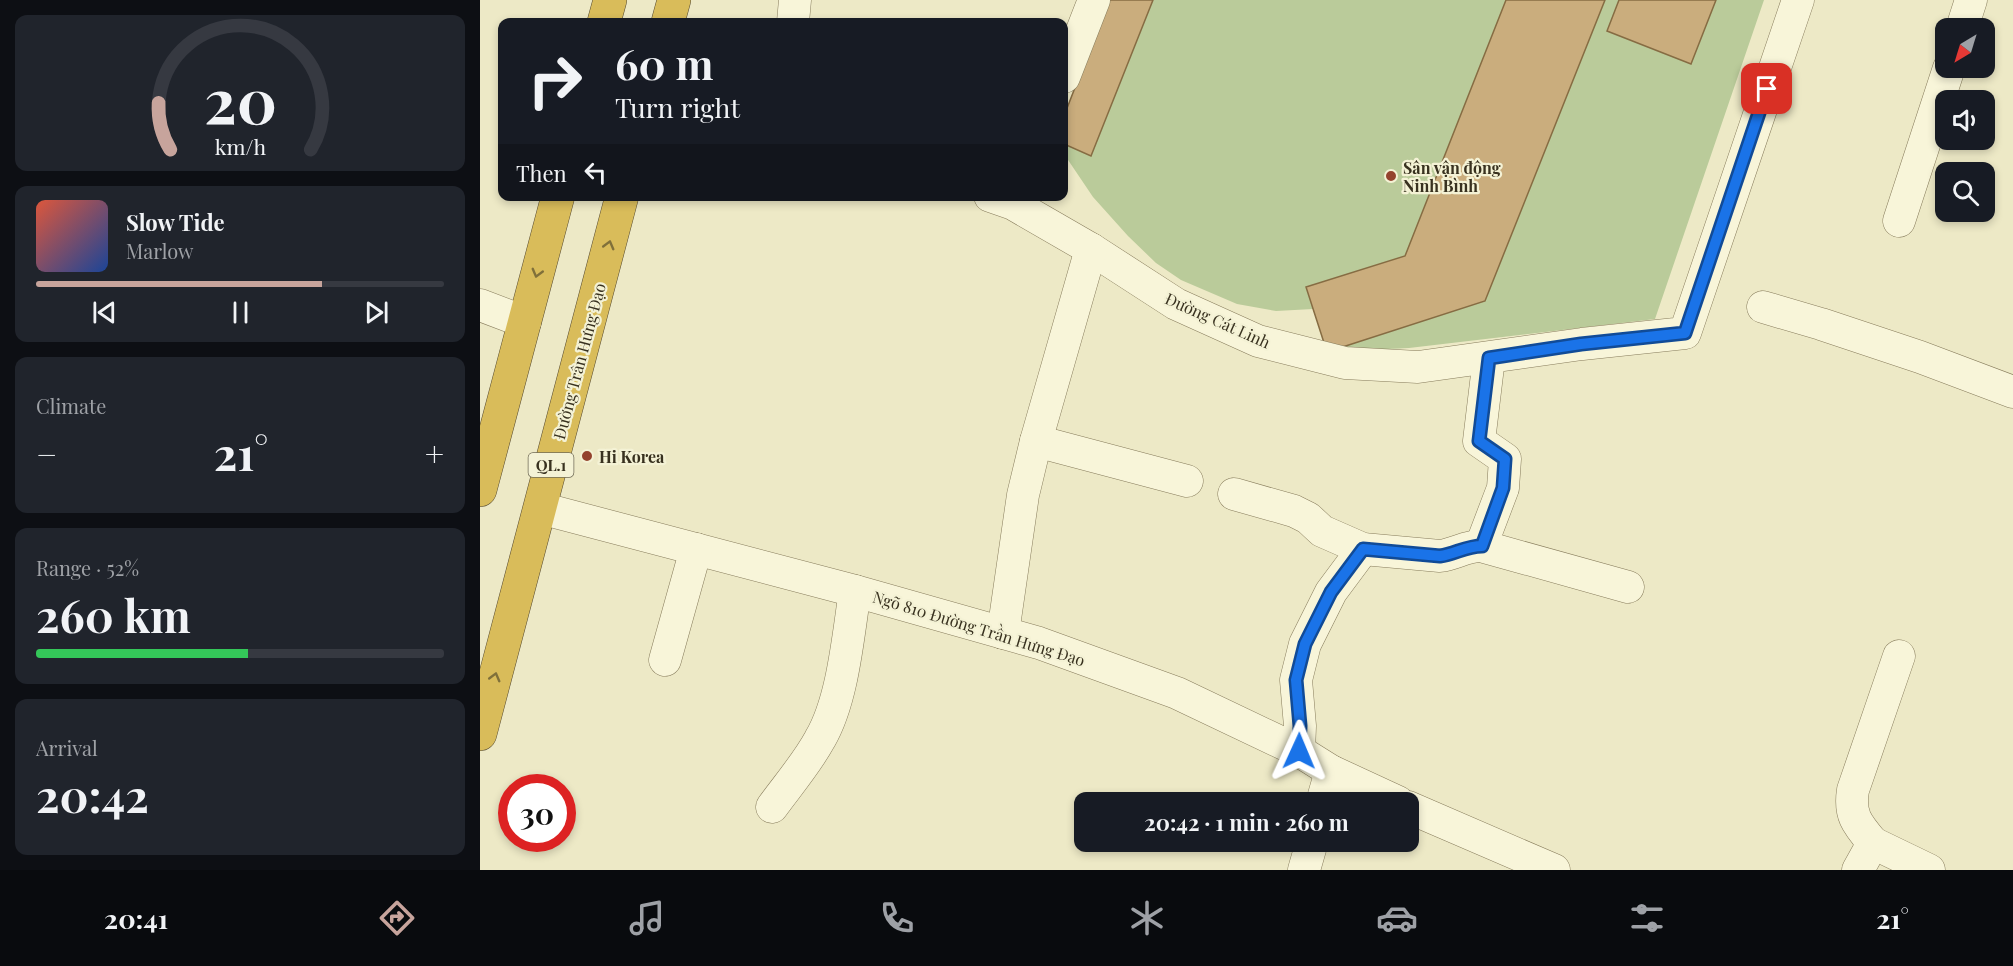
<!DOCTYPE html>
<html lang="en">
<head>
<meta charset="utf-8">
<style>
	body { margin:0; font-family:"Playfair Display",serif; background:#20242c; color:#f1f3f6; height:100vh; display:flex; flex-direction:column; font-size:22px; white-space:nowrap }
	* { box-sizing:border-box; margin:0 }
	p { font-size:20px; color:#9ea1a6 }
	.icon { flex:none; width:33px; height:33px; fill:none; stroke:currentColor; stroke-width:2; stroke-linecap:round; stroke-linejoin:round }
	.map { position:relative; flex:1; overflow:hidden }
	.drawer { display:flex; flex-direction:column; gap:15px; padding:15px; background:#0d0f14; width:480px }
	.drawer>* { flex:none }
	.top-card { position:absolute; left:18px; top:18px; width:570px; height:183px; border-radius:12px; box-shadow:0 3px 9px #0003; background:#171b24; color:#f1f3f6; overflow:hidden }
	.needle { width:39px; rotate:218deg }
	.controls { position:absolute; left:1455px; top:18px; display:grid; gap:12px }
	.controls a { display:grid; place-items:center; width:60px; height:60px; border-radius:12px; background:#171b24; box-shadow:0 3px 9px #0003; font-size:30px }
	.speed { position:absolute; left:18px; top:774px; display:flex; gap:12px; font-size:30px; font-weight:700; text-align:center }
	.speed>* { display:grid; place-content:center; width:78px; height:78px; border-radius:50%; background:#171b24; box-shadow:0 3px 9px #0003; line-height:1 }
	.speed .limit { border:9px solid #d22; background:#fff; color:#111 }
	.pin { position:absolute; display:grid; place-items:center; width:51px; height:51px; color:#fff; margin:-26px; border-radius:12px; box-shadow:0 3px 9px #0006 }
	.me { position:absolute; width:66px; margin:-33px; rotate:1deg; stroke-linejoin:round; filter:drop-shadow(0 0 4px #0008) }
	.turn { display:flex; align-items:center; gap:21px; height:126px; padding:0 18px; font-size:27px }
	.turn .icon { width:78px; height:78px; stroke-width:2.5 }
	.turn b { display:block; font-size:42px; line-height:51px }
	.then { display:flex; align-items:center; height:57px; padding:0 18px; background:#0003; gap:12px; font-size:22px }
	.big { font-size:45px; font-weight:700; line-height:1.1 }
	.drawer .card { flex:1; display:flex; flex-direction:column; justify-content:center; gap:9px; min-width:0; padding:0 21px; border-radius:12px; background:#20242c }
	.drawer .dial { align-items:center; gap:0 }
	.dial svg { height:156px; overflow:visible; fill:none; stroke:#363941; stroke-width:7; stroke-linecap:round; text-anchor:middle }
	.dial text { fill:#f1f3f6; stroke:none }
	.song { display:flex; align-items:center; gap:18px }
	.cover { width:72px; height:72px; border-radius:9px; background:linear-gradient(135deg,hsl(10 70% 55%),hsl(220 70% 35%)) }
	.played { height:6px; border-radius:3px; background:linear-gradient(90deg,#c7a49c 70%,#363941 70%) }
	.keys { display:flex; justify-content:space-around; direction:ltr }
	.heat { display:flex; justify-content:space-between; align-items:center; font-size:33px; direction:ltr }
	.charge { height:9px; border-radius:4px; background:linear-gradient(90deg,#34c759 52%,#363941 0) }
	.trip { position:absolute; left:594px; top:792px; width:345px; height:60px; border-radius:12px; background:#171b24; box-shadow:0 3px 9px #0003; font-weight:700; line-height:60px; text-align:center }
	.menu { display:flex; height:96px; justify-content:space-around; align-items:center; background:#090b0e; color:#9ea1a6 }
	.menu .icon { width:42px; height:42px }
	.menu .selected { color:#c7a49c }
	.menu b { font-size:27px; color:#f1f3f6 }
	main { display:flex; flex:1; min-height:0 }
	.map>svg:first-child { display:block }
</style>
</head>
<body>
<main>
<section class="drawer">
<div class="card dial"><svg viewBox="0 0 100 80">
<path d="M14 69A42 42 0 1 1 86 69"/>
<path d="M14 69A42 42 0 0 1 8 45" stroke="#c7a49c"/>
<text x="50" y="56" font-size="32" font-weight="700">20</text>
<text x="50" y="72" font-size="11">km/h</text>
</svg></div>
<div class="card">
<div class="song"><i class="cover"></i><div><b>Slow Tide</b><p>Marlow</p></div></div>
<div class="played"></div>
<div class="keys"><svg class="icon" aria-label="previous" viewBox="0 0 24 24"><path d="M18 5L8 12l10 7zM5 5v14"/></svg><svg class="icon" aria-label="pause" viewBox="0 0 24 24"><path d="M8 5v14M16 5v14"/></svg><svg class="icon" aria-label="next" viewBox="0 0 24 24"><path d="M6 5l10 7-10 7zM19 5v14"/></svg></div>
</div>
<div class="card"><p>Climate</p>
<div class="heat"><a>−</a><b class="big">21°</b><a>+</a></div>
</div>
<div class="card"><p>Range · 52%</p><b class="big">260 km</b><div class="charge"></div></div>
<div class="card"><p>Arrival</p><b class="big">20:42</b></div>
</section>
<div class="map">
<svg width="1533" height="870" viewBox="0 0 1533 870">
	<rect width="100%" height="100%" fill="#ede9c6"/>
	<polygon fill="#bacb9a" points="629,0 1284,0 1175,319 929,348 847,352 833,309 796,311 757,304 701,280 676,263 648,236 613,197 584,154 584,116"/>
	<g fill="#caad7d" stroke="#866c43" stroke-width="1.5">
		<polygon points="629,0 673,0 611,156 584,144 584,116"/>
		<polygon points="1026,0 1125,0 1005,301 847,352 826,287 925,256"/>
		<polygon points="1139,0 1236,0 1211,64 1127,31"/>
	</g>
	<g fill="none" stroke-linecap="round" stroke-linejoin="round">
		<defs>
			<g id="minor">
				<polyline points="313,22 315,0"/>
				<polyline points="1482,28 1491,0"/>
				<polyline points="584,77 614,0"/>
				<polyline points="510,196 533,204 611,249 696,304 778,341 865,363 938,367 1102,344 1205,333 1318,0"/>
				<polyline points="1419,221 1469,68"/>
				<polyline points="0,305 45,322"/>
				<polyline points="1283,307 1341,324 1440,357 1533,392"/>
				<polyline points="556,441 707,481"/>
				<path d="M754 494 814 511 828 518 842 531 883 549 960 556C975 554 986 546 1001 546L1148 587"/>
				<polyline points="60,508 375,591 559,643 697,693 819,751 851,771 918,802"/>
				<polyline points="1001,546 1023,488 1025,459 999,441 1009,358"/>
				<polyline points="523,633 543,495 556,441 611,249"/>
				<polyline points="185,660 216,549"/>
				<polyline points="819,751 820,726 816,680 825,644 851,592 883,549"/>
				<polyline points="842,802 851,771"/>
				<path d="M292 807C308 785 327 763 340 739 363 700 368 636 375 591"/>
				<polyline points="928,807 1074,870"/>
				<polyline points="1393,843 1449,870"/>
				<polyline points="824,870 832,842"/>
				<path d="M1378 870 1393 843C1377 824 1369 815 1373 790L1419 656"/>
			</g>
			<g id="highway">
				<polyline points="124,22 130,0"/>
				<polyline points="188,22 194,0"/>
				<polyline points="0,490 78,196"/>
				<polyline points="0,734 142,196"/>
			</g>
		</defs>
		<use href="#minor" stroke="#877c5c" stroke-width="33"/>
		<use href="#highway" stroke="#554930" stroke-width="34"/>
		<use href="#minor" stroke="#f8f5d9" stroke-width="32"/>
		<use href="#highway" stroke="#d9bc5a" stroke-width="33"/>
	</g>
	<defs><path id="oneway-chevron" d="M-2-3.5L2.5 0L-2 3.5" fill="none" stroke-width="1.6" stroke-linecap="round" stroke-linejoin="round" transform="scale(1.5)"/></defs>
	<g stroke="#80703a">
		<use href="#oneway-chevron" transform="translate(129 245) rotate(-75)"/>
		<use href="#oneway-chevron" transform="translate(57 273) rotate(105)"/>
		<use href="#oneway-chevron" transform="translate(15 677) rotate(-75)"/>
	</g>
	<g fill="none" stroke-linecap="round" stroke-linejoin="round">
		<defs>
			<path id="route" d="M819 751 820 726 816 680 825 644 851 592 883 549 960 556C975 554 986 546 1002 546L1023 488 1025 459 999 441 1009 358 1101 344 1205 333 1287 89"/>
		</defs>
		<use href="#route" stroke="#114b97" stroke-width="15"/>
		<use href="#route" stroke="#1a73e8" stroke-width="10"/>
	</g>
	<g fill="#94432e" stroke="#f4f2d5" stroke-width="2">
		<circle cx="911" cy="176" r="6"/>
		<circle cx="107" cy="456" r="6"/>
	</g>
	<g text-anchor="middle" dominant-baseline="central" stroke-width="4.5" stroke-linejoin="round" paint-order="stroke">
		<rect fill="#f4f2d5" stroke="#706b56" stroke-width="1.5" x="48.5" y="453" width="45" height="24" rx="4.5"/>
		<g font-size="15" font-weight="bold" fill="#38311f">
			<text x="71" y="465">QL.1</text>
		</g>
		<g font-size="16" font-weight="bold" fill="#38311f" stroke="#f4f2d5" text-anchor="start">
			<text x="923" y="167">Sân vận động<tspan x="923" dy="18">Ninh Bình</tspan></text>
			<text x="119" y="456">Hi Korea</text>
		</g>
		<g font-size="16" fill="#38311f" stroke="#f4f2d5">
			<text transform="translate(738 320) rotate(24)">Đường Cát Linh</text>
			<text transform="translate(99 361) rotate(-75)">Đường Trân Hưng Đạo</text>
			<text transform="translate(499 628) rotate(17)">Ngõ 810 Đường Trần Hưng Đạo</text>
		</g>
	</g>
</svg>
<div class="controls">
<a><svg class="needle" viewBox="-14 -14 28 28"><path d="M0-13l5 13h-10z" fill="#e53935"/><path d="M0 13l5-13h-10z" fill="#9ea1a6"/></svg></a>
<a><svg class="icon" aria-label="sound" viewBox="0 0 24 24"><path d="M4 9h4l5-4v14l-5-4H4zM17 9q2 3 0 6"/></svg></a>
<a><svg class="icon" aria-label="search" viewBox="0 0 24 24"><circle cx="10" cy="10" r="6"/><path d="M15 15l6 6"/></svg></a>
</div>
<div class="speed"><div class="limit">30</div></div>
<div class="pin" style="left:1287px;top:89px;background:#d93025"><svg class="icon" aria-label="arrive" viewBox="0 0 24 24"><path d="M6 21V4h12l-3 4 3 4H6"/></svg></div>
<svg class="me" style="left:819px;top:751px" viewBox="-20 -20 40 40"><path d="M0-17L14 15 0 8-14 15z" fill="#1a73e8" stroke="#fff" stroke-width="4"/></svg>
<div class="trip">20:42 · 1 min · 260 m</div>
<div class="top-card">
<div class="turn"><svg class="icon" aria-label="right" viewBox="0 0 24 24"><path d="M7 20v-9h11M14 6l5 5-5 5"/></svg><div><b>60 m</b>Turn right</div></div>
<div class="then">Then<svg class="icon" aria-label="left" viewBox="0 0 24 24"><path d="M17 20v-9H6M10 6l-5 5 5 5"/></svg></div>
</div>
</div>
</main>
<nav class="menu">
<b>20:41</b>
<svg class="icon selected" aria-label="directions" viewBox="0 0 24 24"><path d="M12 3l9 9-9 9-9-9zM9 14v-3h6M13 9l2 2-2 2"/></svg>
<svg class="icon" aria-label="music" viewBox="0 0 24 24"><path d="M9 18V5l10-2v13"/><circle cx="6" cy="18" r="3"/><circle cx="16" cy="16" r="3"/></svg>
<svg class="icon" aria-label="phone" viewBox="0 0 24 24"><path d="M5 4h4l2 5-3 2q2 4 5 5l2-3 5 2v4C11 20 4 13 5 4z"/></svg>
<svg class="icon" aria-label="climate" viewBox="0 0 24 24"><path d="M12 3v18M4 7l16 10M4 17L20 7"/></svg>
<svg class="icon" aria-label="car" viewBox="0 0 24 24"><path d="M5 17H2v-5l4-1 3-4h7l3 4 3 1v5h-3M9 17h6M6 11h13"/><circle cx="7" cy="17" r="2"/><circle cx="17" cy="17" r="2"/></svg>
<svg class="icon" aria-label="filters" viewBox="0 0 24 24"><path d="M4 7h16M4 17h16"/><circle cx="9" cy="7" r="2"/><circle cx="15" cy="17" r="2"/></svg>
<b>21°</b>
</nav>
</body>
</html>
